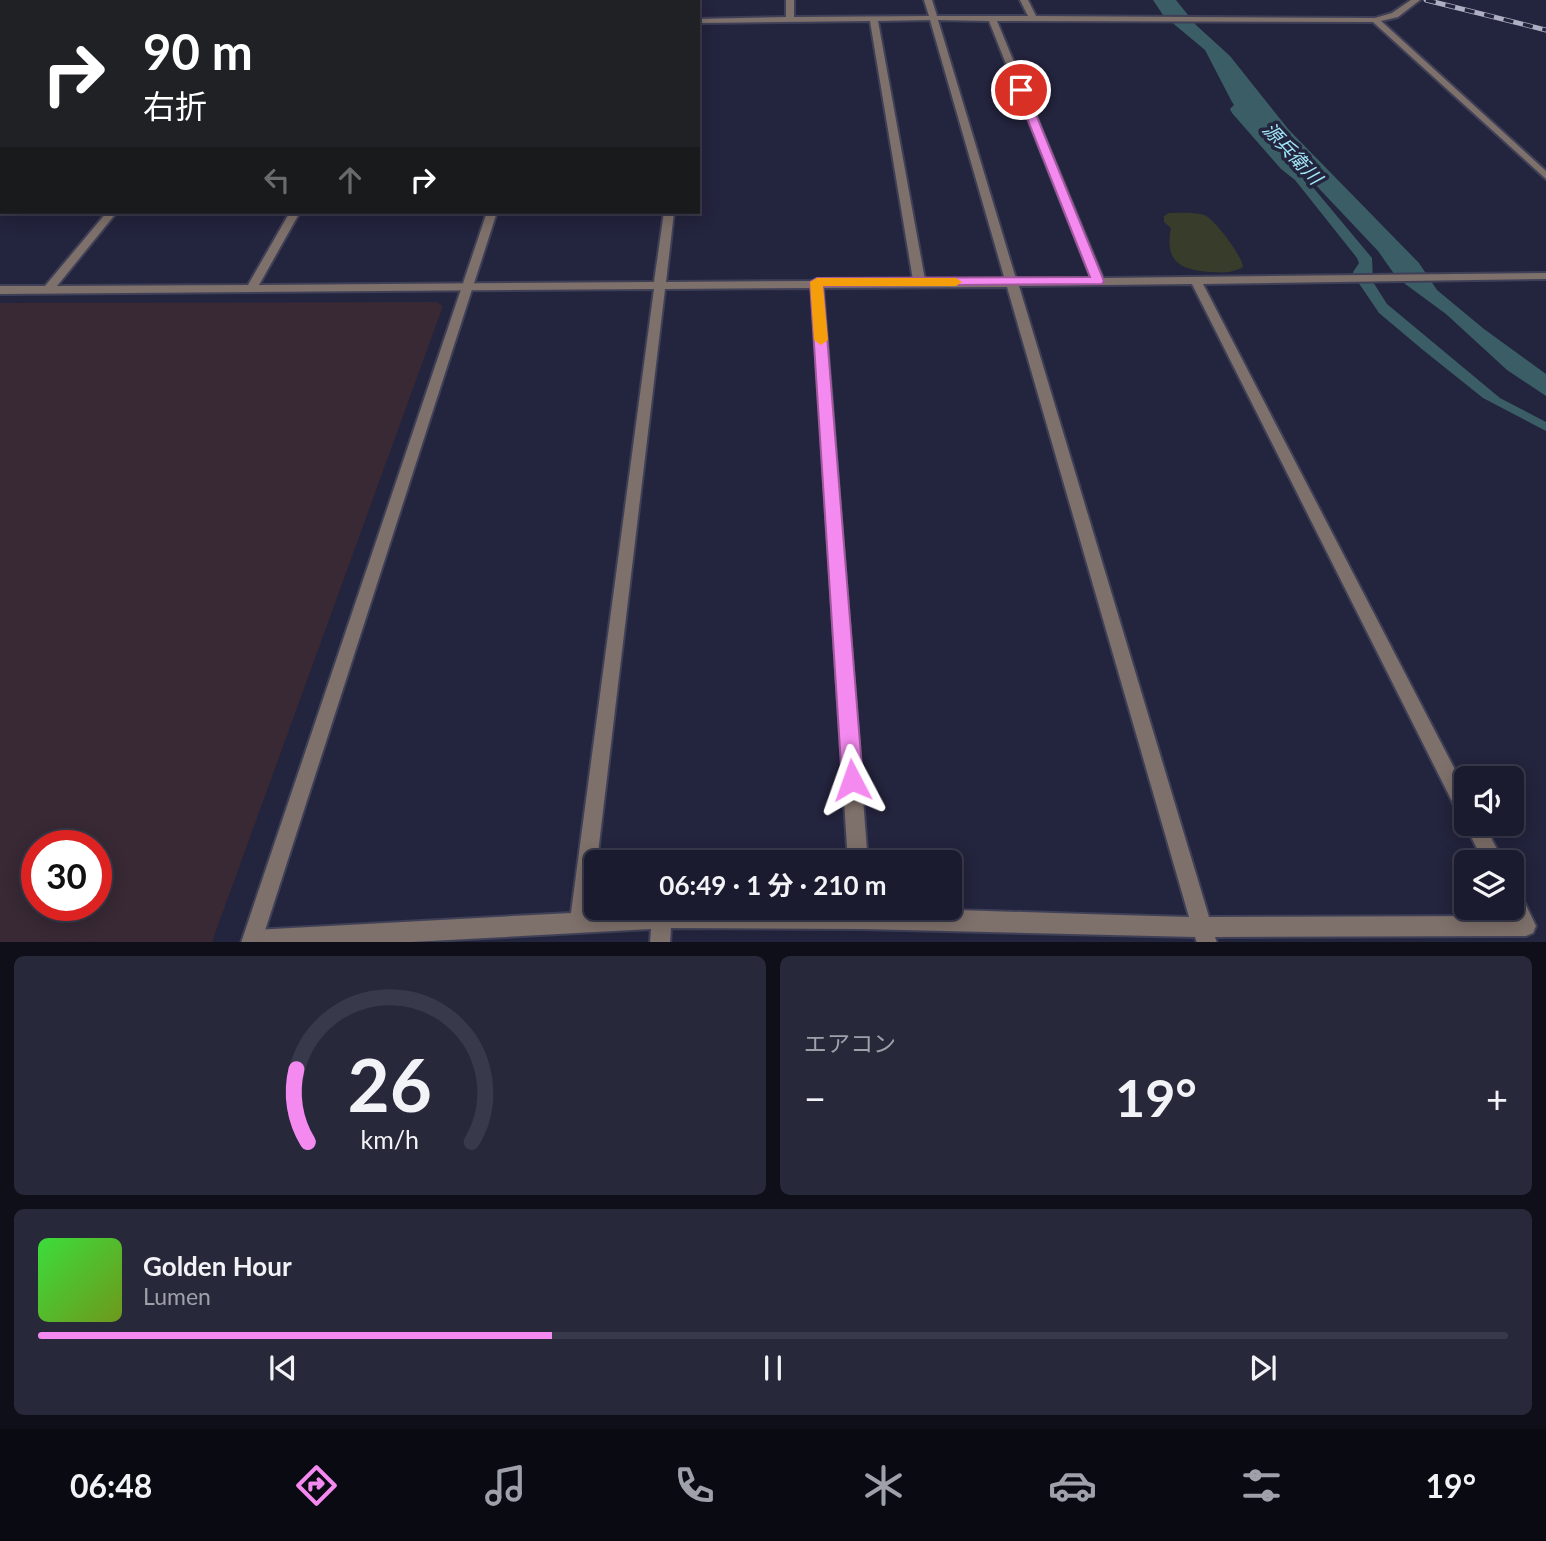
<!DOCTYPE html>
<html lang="ja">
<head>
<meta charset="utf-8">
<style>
	body { margin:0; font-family:Lato,"Noto Sans JP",sans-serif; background:#27283a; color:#f1f3f6; height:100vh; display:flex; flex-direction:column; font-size:26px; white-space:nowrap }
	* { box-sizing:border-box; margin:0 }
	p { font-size:23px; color:#9fa1aa }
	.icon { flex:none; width:38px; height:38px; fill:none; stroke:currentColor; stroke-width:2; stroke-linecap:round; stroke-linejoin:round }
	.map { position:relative; height:942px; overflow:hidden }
	.panel { display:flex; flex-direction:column; gap:14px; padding:14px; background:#0e0f19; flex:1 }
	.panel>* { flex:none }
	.banner { position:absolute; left:0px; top:0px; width:700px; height:214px; box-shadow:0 4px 18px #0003,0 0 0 2px #38394a; background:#202124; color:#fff; overflow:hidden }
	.tools { position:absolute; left:1454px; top:766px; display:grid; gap:14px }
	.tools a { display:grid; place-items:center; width:70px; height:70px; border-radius:10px; background:#1a1b2e; box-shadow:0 4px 18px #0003,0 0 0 2px #38394a; font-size:35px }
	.speed { position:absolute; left:21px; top:830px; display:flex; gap:14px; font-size:35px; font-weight:700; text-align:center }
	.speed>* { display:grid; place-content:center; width:91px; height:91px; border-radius:50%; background:#1a1b2e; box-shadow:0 4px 18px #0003,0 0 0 2px #38394a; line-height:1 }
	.speed .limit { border:10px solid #d22; background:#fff; color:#111 }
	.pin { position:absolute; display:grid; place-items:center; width:60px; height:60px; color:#fff; margin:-30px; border:4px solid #fff; border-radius:50%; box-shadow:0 2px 7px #0007 }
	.me { position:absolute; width:77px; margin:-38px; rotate:356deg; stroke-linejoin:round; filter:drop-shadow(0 0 5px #0008) }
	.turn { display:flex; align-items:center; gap:24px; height:147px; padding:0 28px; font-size:32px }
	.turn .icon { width:91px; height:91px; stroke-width:2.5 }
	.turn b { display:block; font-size:49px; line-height:60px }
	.lanes { display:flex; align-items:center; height:66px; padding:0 28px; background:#0003; justify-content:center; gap:35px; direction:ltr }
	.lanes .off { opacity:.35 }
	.big { font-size:52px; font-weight:700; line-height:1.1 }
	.panel .tile { flex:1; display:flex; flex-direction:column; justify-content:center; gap:10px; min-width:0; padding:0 24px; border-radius:10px; background:#27283a }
	.panel .dial { align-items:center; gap:0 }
	.dial svg { height:182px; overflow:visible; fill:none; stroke:#38394a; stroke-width:7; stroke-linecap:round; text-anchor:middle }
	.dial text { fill:#f1f3f6; stroke:none }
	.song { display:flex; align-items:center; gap:21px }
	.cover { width:84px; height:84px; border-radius:10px; background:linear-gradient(135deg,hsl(120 70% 55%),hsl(80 70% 35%)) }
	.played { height:7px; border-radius:4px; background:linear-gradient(90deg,#f489f0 35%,#38394a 35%) }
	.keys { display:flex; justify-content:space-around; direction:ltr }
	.heat { display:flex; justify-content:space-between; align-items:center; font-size:38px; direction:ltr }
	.panel .tiles { flex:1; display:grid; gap:14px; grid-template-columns:1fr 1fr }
	.tile:last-child { grid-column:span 2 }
	.trip { position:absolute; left:584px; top:850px; width:378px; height:70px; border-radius:10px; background:#1a1b2e; box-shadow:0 4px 18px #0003,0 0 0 2px #38394a; font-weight:700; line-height:70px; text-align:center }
	.tab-bar { display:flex; height:112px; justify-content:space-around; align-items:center; background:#0a0b12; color:#9fa1aa }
	.tab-bar .icon { width:49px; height:49px }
	.tab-bar .selected { color:#f489f0 }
	.tab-bar b { font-size:32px; color:#f1f3f6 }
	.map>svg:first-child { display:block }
</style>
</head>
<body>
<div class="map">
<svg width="1546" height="943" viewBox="0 0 1546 943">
	<rect width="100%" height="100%" fill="#23243d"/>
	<path fill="#382935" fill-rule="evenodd" d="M437 302 443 306 212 942H0V303ZM37 845H96V905H37Z"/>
	<path fill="#383c2a" d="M1169 213C1180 213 1194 212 1204 215 1213 217 1243 257 1243 267 1233 273 1223 273 1211 272 1181 270 1164 262 1171 228L1164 222V216Z"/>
	<polygon fill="#3a5d66" points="1153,0 1176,0 1196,25 1230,56 1289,130 1419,263 1437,290 1484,329 1546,374 1546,396 1507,370 1446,314 1397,278 1378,251 1310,179 1306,179 1372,258 1373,282 1387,304 1500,398 1546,422 1546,431 1483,398 1423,350 1379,313 1354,276 1353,272 1359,263 1357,258 1295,180 1281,169 1232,113 1230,109 1234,105 1232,102 1205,50 1163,15"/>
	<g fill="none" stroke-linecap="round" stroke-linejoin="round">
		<defs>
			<g id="minor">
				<polygon points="151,0 159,0 149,2"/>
				<polygon points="301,0 309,0 300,2"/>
				<polygon points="432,0 440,0 431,2"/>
				<polygon points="671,0 679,0 670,2"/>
				<path d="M786 0H794V17L929 16 924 0H932L937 16H1028L1020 0H1028L1036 16 1375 18 1392 13 1411 0H1420L1398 17 1381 21 1546 171V179L1373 22 997 21 1103 278 1546 273V279L1203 284 1466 791V818L1459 815 1192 284 1019 286 1209 917 1510 916 1507 908H1512V888L1519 891 1536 926 1533 933 1526 936 1215 937 1217 943H1197L1195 937 862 929 671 928 670 943H650L651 929 393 943H243L245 933 252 930 571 913 654 289 0 294V286H45L107 212H117L57 286 248 285 290 212H300L259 285 654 282 664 212H674L666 282 812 281 817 279 822 281 913 280 870 21 698 23V19L786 17ZM930 20 1005 280H925L878 21ZM938 20 989 21 1091 278 1016 279ZM1007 287 1189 917C990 912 790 901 591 912L665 289 812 288 848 863H868L823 288Z"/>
				<rect x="0" y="23" width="2" height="4"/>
				<polygon points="1466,820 1466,824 1484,824 1504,863 1484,863 1465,824"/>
			</g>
			<g id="tertiary">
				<polygon points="558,0 566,0 557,2"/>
				<polygon points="487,212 497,212 261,943 241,943"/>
			</g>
		</defs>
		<use href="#minor" stroke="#3f4058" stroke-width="4"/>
		<use href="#tertiary" stroke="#3f4058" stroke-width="4"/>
		<use href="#minor" fill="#7e706a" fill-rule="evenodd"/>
		<use href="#tertiary" fill="#7e706a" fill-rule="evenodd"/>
		<defs>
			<polyline id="rail" points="1426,0 1546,30"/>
		</defs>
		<use href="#rail" stroke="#aeafc2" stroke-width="5"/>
		<use href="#rail" stroke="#23243d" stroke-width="3.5" stroke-dasharray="10" stroke-linecap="butt"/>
	</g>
	<polygon fill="#f489f0" stroke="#9f599c" stroke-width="2" points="1021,87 1026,90 1104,281 1102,284 823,286 863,780 860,787 852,790 845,787 842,780 810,282 817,278 1090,277 1016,90"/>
	<polygon fill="#f59e0b" points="817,278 956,278 962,282 956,286 823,286 828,340 821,345 814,340 810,282"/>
	<g text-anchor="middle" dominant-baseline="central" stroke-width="7" stroke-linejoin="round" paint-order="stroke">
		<g font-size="19" font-style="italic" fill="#a0e6f7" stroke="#23243d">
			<text transform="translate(1293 153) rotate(47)">源兵衛川</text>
		</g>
	</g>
</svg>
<div class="tools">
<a><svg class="icon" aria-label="sound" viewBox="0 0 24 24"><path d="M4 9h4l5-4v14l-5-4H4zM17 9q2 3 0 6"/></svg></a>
<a><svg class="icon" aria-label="layers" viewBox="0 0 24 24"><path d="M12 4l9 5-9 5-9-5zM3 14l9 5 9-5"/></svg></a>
</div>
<div class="speed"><div class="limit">30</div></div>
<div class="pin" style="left:1021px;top:90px;background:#d93025"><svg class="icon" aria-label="arrive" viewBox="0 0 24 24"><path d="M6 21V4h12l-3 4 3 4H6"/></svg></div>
<svg class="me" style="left:852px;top:780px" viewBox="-20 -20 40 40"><path d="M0-17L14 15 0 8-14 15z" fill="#f489f0" stroke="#fff" stroke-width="4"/></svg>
<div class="trip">06:49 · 1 分 · 210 m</div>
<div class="banner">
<div class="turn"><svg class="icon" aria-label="right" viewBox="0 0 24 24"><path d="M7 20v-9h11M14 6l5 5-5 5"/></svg><div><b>90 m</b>右折</div></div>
<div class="lanes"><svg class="icon off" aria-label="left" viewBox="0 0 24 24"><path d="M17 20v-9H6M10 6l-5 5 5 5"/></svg><svg class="icon off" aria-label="ahead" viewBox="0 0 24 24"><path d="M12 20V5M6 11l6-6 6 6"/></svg><svg class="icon" aria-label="right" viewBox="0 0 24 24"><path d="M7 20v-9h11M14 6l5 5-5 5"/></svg></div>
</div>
</div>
<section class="panel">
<div class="tiles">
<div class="tile dial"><svg viewBox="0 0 100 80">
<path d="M14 69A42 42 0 1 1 86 69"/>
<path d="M14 69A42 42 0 0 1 9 37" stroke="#f489f0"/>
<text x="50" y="56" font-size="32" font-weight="700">26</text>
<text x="50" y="72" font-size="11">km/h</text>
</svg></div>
<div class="tile"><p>エアコン</p>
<div class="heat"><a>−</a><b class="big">19°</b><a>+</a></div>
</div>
<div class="tile">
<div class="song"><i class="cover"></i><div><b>Golden Hour</b><p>Lumen</p></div></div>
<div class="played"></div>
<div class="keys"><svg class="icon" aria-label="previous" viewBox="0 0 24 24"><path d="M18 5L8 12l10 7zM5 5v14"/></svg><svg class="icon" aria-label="pause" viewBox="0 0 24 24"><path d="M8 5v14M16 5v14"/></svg><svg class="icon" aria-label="next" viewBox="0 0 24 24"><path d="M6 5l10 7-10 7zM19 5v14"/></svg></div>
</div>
</div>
</section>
<nav class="tab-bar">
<b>06:48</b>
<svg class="icon selected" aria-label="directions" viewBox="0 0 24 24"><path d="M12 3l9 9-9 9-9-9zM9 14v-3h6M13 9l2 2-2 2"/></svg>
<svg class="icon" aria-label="music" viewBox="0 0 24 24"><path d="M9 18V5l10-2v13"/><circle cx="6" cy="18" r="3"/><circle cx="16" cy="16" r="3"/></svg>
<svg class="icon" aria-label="phone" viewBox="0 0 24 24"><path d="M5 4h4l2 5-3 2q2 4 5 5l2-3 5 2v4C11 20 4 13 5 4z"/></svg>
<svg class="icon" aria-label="climate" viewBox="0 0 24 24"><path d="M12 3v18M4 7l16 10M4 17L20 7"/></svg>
<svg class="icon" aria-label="car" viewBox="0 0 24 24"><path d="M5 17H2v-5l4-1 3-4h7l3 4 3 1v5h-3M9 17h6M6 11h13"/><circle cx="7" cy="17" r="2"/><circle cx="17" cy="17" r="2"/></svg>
<svg class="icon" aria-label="filters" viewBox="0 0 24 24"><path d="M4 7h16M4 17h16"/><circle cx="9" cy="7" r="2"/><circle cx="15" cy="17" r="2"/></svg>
<b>19°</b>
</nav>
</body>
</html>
